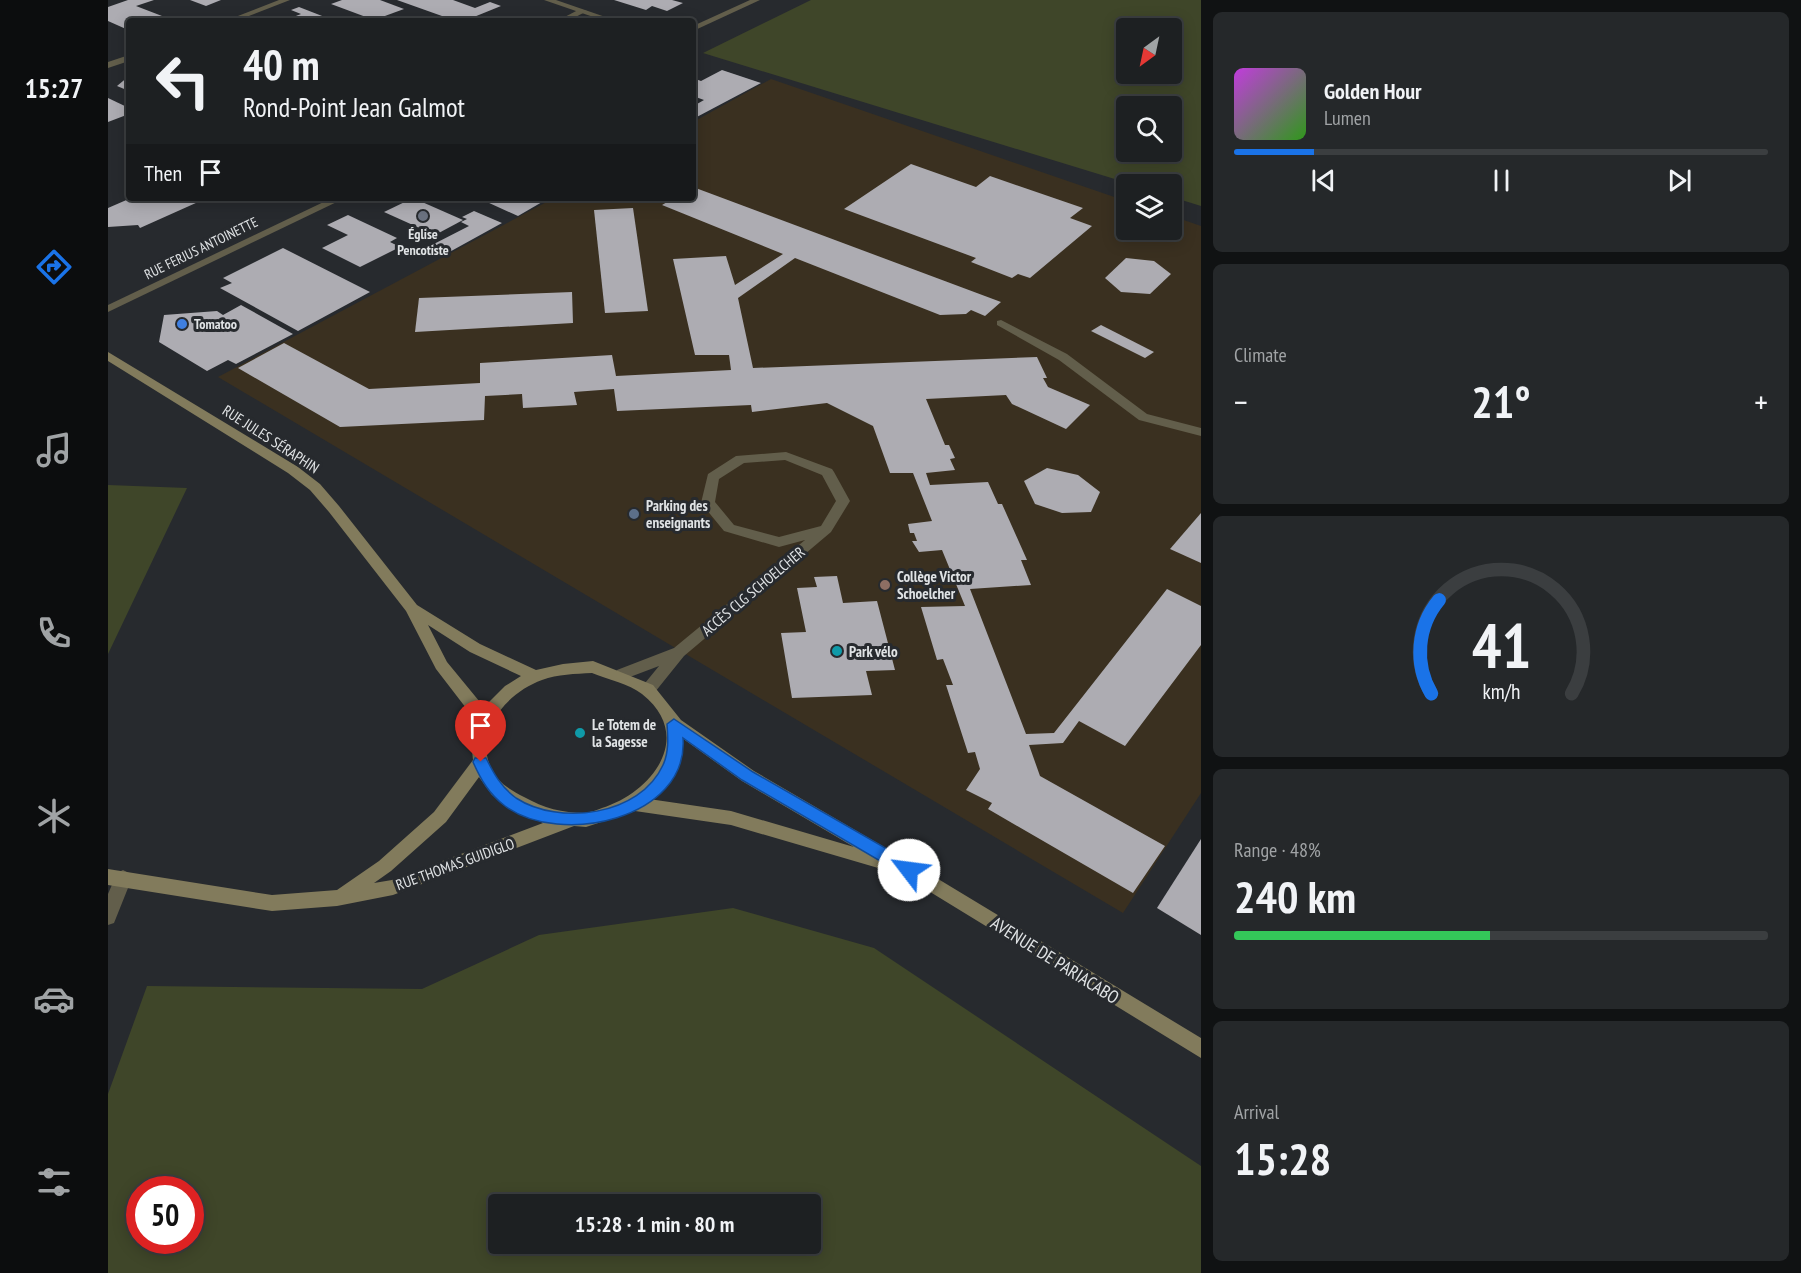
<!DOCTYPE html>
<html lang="en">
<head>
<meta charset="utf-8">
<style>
	body { margin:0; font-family:"PT Sans Narrow",sans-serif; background:#25282a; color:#f1f3f6; height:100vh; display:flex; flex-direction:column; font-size:22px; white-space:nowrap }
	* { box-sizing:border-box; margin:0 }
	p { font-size:20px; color:#a0a3a5 }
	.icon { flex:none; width:33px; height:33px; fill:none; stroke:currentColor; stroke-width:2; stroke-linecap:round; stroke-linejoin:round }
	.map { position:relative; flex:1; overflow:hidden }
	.details { display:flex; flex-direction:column; gap:12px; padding:12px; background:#101213; width:600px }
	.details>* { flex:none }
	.guide { position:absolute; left:18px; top:18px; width:570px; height:183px; border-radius:6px; box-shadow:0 3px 15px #0003,0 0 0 2px #3b3e40; background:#1d2022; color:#f1f3f6; overflow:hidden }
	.needle { width:39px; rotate:213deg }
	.controls { position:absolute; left:1008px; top:18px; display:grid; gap:12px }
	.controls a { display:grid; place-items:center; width:66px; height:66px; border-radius:6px; background:#1d2022; box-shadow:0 3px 15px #0003,0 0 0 2px #3b3e40; font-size:30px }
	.speed { position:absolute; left:18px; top:1176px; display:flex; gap:12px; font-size:30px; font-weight:700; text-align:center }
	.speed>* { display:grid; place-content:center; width:78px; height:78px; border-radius:50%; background:#1d2022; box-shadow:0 3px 15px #0003,0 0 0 2px #3b3e40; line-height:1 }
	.speed .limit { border:9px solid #d22; background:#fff; color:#111 }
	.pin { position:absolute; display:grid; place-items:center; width:51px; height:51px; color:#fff; margin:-62px -26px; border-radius:50% 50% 50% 0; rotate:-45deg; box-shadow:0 0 6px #0007 }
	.pin .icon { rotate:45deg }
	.me { position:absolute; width:66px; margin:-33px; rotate:300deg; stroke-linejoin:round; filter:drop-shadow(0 0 4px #0008) }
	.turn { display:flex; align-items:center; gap:21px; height:126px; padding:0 18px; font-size:27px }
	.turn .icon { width:78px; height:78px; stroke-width:2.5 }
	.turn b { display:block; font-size:42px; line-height:51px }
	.then { display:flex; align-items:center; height:57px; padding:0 18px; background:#0003; gap:12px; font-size:22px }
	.big { font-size:45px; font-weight:600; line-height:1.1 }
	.details .tile { flex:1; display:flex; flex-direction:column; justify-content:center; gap:9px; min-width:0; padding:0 21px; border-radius:9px; background:#25282a }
	.details .dial { align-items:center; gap:0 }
	.dial svg { height:156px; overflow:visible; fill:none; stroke:#3b3e40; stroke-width:7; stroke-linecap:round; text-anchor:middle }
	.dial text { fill:#f1f3f6; stroke:none }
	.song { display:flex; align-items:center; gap:18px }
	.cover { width:72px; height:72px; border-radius:9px; background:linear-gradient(135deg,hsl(290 70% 55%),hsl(110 70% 35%)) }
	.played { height:6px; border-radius:3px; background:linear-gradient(90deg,#1a73e8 15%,#3b3e40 15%) }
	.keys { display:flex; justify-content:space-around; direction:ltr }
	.heat { display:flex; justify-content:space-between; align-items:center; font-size:33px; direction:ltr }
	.charge { height:9px; border-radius:4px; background:linear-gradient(90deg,#34c759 48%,#3b3e40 0) }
	.trip { position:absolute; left:380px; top:1194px; width:333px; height:60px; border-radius:6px; background:#1d2022; box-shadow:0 3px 15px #0003,0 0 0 2px #3b3e40; font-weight:600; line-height:60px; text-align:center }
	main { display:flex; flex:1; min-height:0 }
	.menu { display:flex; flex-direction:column; width:108px; justify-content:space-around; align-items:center; background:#0c0d0e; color:#a0a3a5 }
	.menu .icon { width:42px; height:42px }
	.menu .current { color:#1a73e8 }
	.menu b { font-size:27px; color:#f1f3f6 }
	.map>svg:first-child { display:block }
</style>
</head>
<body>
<main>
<nav class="menu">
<b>15:27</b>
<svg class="icon current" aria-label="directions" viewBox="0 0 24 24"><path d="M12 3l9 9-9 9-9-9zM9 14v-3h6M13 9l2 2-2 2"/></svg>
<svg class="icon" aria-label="music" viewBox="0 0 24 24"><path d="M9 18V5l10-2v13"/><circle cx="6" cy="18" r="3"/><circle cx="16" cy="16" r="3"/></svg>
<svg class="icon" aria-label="phone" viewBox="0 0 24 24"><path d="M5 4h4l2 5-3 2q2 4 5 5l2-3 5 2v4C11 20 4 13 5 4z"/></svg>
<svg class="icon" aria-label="climate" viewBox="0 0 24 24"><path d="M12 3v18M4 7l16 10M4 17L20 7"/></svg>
<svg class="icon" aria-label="car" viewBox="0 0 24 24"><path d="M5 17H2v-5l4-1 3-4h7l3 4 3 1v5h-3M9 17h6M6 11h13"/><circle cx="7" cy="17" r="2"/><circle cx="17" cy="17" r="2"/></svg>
<svg class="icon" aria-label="filters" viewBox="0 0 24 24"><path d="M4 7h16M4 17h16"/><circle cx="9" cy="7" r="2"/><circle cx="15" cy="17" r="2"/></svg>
</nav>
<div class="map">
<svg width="1093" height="1273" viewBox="0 0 1093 1273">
	<rect width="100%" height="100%" fill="#272a2e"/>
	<polygon fill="#3a3020" points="663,79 1018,201 1018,230 1064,230 1064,216 1093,226 1093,793 1015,913 110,377 446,198 585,198 585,122"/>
	<g fill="#3f4629" fill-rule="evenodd">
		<path d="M703 0H1093V206L1064 197V184H1023L595 53ZM1064 28V74H1018V28ZM1018 106H1064V152H1018Z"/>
		<polygon points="0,485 79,488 0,654"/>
		<path d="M625 908 766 948 1093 1166V1273H0V1094L39 986 314 989 431 935ZM32 1190H82V1240H32ZM702 1204V1244H390V1204Z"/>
	</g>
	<g fill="#adacb2">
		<polygon points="20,0 46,0 28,6 54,16 40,21 21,21 21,27 18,29 0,21 0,7"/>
		<polygon points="82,0 113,0 98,6"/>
		<polygon points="234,0 272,0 296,9 266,20 223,4"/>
		<polygon points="289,0 345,0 367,8 382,2 393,6 356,21 348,21"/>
		<polygon points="506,0 564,0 575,3 559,11 544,6 538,10"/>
		<polygon points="191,7 227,21 175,21 193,14 183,10"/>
		<polygon points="614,70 653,83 585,119 585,102 589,104 596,100 585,96 585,78 593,81"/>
		<polygon points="21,76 21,91 9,86"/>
		<polygon points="0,98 21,108 21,114 0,122"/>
		<polygon points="803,164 868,187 882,176 975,208 962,218 984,226 922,278 910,274 904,278 863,262 868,258 736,209"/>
		<polygon points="585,187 893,302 877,316 863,310 858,314 832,315 687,258 630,298 645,368 929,357 939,378 935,378 940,387 982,405 958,429 904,404 898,395 818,399 837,445 841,445 847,458 842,459 847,470 818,473 822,485 880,482 890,504 894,504 919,560 913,560 923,585 862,589 918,734 946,733 1059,589 1093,606 1093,645 1017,746 971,721 955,743 921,745 932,776 1057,846 1025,893 880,809 884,803 858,790 872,769 867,752 860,753 838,685 845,685 835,659 829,660 813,607 857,606 834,550 811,552 804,541 809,541 806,533 802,533 800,524 824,521 805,473 782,473 765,426 719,403 644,412 643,405 509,411 506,389 466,392 469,405 415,408 414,394 377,396 376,420 232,427 130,368 176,343 261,389 372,383 372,363 504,355 508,376 623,370 621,355 587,355 565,259 618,256 627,285 675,254 554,205 566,198 585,198"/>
		<polygon points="23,198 99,198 32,228 30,225 0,227 0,208"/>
		<polygon points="305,198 355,220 327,235 276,212"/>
		<polygon points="387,198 441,198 410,216 379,202"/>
		<polygon points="525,208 540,311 497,313 486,210"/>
		<polygon points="366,211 394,223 336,255 320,247 361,226 353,222 359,219 354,217"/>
		<polygon points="240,215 289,238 282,242 292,247 252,267 214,248 240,235 219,225"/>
		<polygon points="175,248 262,292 190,331 112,288 124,283 115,278"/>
		<polygon points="1018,258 1046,261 1063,274 1042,294 1013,292 997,278"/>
		<polygon points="464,292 465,323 307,332 311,298"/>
		<polygon points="133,305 185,334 128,364 120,360 99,371 51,342 56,315 109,311 115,315"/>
		<polygon points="993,325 1046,352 1037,358 983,331"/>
		<polygon points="939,468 970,475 992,492 983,512 954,513 927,504 916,481"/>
		<polygon points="1093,513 1093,563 1062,549"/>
		<polygon points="729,576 735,603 769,601 787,670 758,671 764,695 684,698 673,633 698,632 689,588 709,587 706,577"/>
		<polygon points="1093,839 1093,935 1049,908"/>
	</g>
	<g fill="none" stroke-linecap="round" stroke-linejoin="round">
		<g fill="#625e4b" fill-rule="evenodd">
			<polygon points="472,9 479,11 460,21 449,21"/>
			<polygon points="893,320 959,354 1039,414 1093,428 1093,436 1031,420 951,360 889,325 889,321"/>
			<path d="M678 452 724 469 726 472 742 501 723 532 576 656 547 692H535L533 688 551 666 514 680 509 678 506 674 509 670 566 648 697 540 671 547 616 531 593 503 600 474 628 456ZM677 460 714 475 728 501 713 526 671 537 626 525 607 502 611 479 636 463Z"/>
			<polygon points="15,870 21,873 24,878 6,923 0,925 0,894 9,873"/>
		</g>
		<g fill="#625e4b" fill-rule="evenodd">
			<polygon points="171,0 182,0 128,21 117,21"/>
			<polygon points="436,0 448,0 509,21 497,21"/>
			<polygon points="642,0 652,0 585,31 585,26"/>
			<polygon points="21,55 21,61 0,68 0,62"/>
			<polygon points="224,198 237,198 0,312 0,305"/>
		</g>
		<path fill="#827b5c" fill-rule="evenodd" d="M0 352 190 467 212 484 231 506 309 605 372 644 428 670 455 664 485 661 545 685 573 720 646 771 807 865 1093 1038V1058L783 868 777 870 623 825 527 811 478 827 466 826 285 895 229 906 164 911 0 885V869L164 895 229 890 271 861 326 812 365 760 363 740 368 721 328 669 298 611 221 512 202 490 180 473 0 361ZM320 625 362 652 413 676 397 686 376 707 339 662ZM484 673C499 679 521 684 534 694 587 736 545 792 494 808 489 810 483 812 477 813 454 813 436 808 416 797 407 792 397 787 390 779 359 740 395 694 434 680 450 674 467 674 484 673ZM574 738 634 781 746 847 623 811 541 799 556 788 572 757 575 752ZM371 777 384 795 435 823 284 880 266 883 283 871 338 822Z"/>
	</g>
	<path fill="#1a73e8" stroke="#114b97" stroke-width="1.5" d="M566 719 645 772 807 865 809 870 807 875H796L634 780 575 738C581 819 452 847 397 806 381 794 373 780 365 762L367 758H378C386 774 393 787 408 798 451 826 532 816 555 765 561 752 560 738 559 724Z"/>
	<circle fill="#6b7280" stroke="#272a2e" stroke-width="2" cx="315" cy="216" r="6"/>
	<circle fill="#3f7fe0" stroke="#272a2e" stroke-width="2" cx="74" cy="324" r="6"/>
	<circle fill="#5c6f8a" stroke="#272a2e" stroke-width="2" cx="526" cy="514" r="6"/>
	<circle fill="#8d6e63" stroke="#272a2e" stroke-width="2" cx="777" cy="585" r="6"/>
	<g fill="#0f9aa8" stroke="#272a2e" stroke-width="2">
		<circle cx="729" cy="651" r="6"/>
		<circle cx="472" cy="733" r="6"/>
	</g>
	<g text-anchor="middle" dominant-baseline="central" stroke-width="6" stroke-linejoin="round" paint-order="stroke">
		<g font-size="14" font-weight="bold" fill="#e0e3e5" stroke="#272a2e">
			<text x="315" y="234">Église<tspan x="315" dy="16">Pencotiste</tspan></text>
			<text x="86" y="324" text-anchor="start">Tomatoo</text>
		</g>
		<g font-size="14" fill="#e0e3e5" stroke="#272a2e">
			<text transform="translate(93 248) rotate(-26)">RUE FERJUS ANTOINETTE</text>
		</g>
		<g font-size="15" fill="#e0e3e5" stroke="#272a2e">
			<text transform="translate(163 439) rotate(33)">RUE JULES SÉRAPHIN</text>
			<text transform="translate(645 591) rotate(-40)">ACCÈS CLG SCHOELCHER</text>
			<text transform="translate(347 864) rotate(-20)">RUE THOMAS GUIDIGLO</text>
		</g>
		<g font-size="15" font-weight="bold" fill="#e0e3e5" stroke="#272a2e" text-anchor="start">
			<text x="538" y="505">Parking des<tspan x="538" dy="17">enseignants</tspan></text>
			<text x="789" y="576">Collège Victor<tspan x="789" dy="17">Schoelcher</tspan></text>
			<text x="741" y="651">Park vélo</text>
			<text x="484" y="724">Le Totem de<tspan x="484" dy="17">la Sagesse</tspan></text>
		</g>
		<g font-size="18" fill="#e0e3e5" stroke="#272a2e">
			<text transform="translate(947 960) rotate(32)">AVENUE DE PARIACABO</text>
		</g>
	</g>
</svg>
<div class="controls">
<a><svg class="needle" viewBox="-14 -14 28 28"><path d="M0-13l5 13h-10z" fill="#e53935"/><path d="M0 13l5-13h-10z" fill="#a0a3a5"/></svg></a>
<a><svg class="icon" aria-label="search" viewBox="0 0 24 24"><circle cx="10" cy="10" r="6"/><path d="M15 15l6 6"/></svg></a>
<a><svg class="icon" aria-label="layers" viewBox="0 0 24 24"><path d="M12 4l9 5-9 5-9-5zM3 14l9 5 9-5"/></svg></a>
</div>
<div class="speed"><div class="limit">50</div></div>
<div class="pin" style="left:373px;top:762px;background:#d93025"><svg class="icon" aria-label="arrive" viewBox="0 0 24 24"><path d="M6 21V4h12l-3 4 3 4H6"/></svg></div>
<svg class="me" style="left:801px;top:870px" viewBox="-20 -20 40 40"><circle r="19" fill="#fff"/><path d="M0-13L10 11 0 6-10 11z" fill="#1a73e8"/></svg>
<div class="trip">15:28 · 1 min · 80 m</div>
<div class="guide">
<div class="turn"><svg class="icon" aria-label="left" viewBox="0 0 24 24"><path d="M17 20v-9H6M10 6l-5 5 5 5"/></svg><div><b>40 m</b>Rond-Point Jean Galmot</div></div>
<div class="then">Then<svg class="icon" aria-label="arrive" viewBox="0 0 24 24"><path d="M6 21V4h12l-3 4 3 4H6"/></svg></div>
</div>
</div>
<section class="details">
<div class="tile">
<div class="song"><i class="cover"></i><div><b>Golden Hour</b><p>Lumen</p></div></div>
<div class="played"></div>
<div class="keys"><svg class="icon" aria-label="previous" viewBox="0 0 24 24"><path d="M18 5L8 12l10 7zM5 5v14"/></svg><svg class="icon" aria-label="pause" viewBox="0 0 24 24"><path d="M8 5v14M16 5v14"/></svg><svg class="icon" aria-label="next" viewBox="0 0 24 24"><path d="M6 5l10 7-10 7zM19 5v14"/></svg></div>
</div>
<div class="tile"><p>Climate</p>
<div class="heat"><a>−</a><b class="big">21°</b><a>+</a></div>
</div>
<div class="tile dial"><svg viewBox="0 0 100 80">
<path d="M14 69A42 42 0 1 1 86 69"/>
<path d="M14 69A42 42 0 0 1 18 21" stroke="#1a73e8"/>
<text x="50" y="56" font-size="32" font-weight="700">41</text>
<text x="50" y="72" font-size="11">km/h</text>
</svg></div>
<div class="tile"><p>Range · 48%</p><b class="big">240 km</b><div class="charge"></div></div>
<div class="tile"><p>Arrival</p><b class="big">15:28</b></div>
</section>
</main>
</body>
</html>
